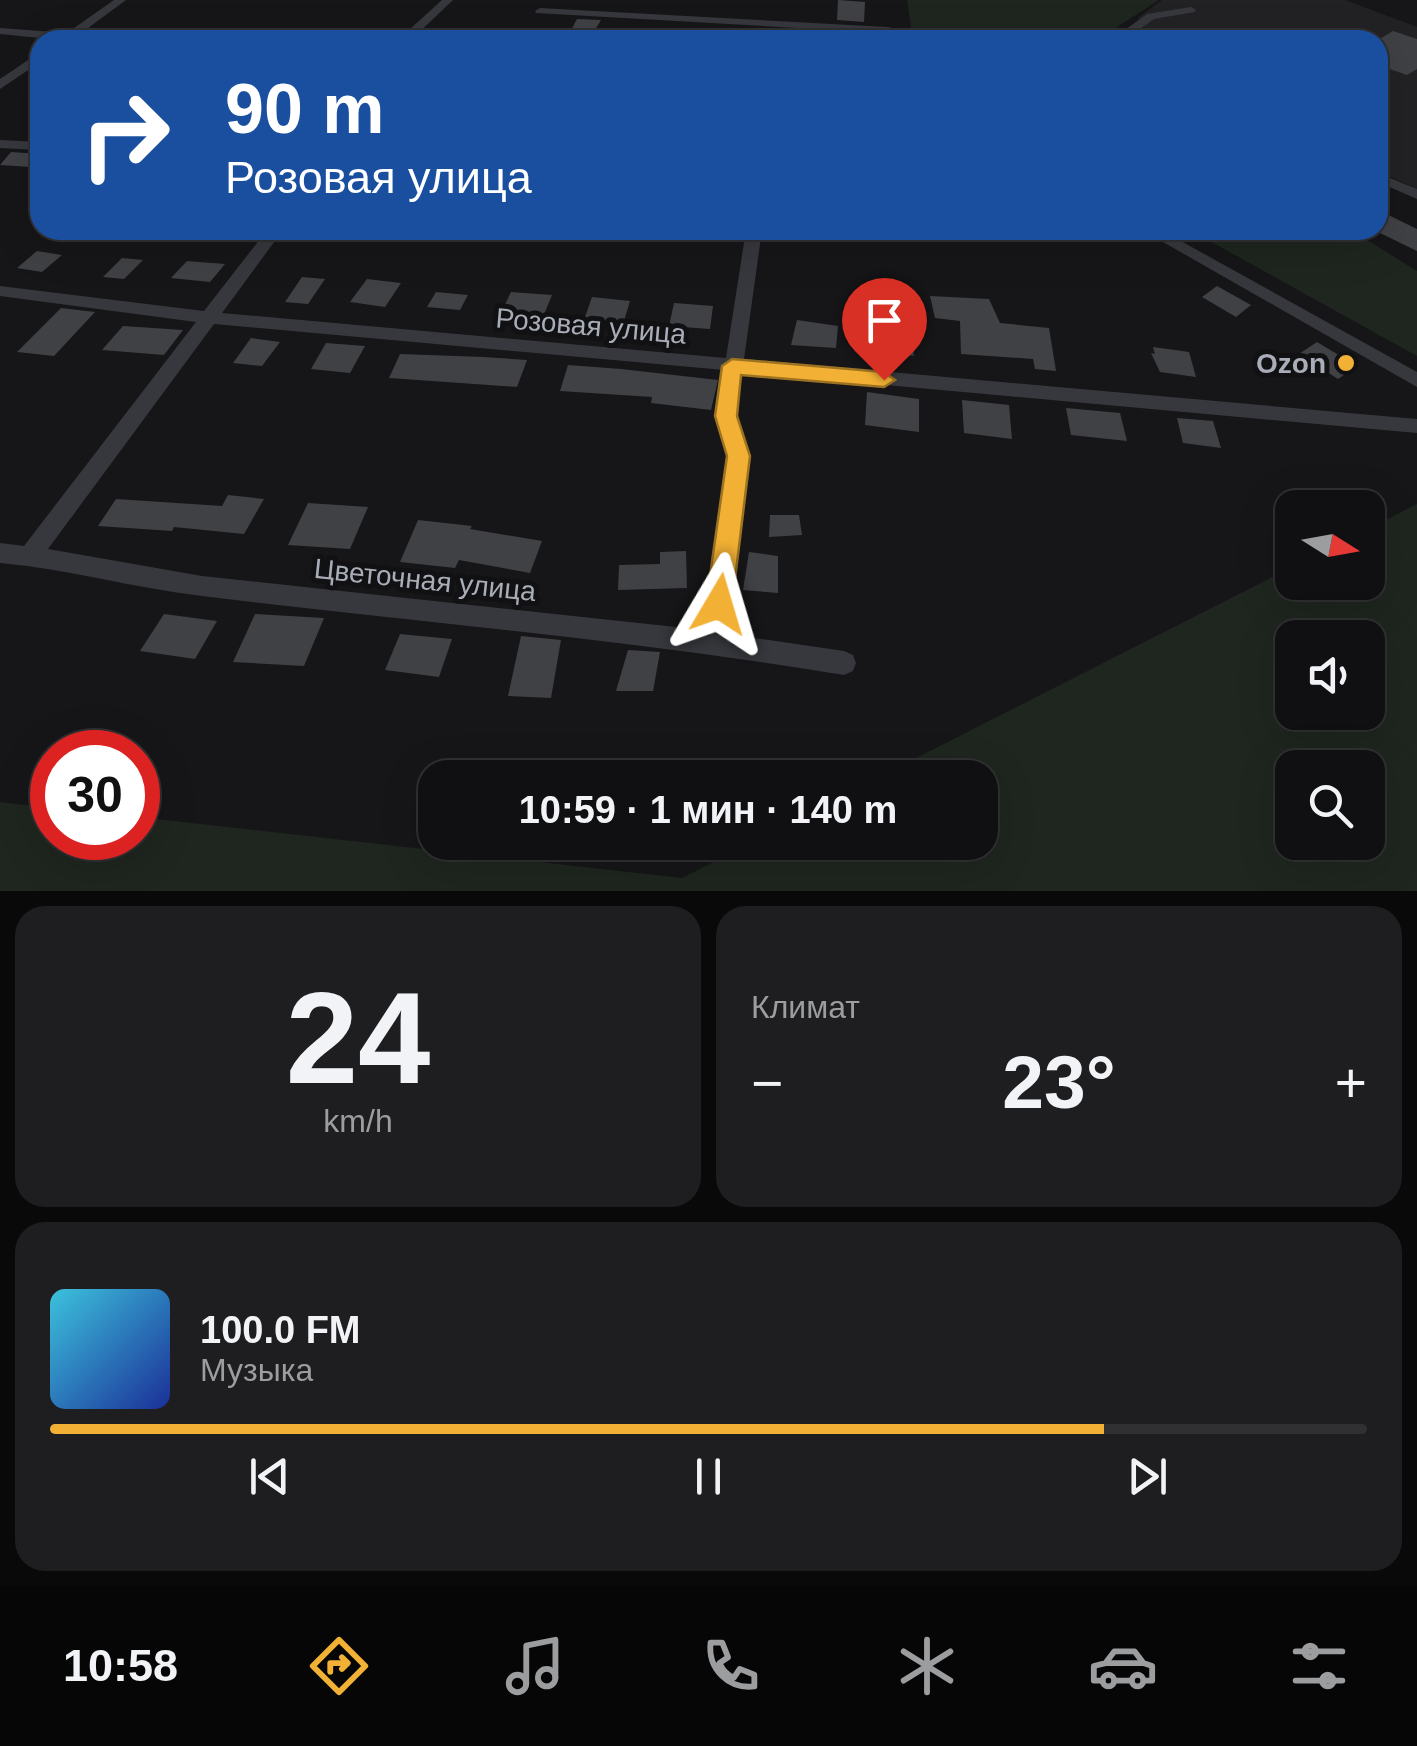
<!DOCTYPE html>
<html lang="ru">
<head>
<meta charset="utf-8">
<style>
	body { margin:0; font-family:Arial,sans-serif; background:#1e1e20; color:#f1f3f6; height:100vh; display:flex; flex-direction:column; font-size:38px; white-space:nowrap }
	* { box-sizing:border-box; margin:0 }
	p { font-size:32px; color:#9c9d9f }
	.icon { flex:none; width:55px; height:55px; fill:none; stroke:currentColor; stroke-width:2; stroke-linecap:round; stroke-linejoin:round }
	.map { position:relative; height:891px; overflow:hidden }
	.panel { display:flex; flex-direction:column; gap:15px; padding:15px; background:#09090a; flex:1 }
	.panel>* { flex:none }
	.hud { position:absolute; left:30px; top:30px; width:1358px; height:210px; border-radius:30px; box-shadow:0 10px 40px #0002,0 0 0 2px #303032; background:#1a4fa0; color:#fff; overflow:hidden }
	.needle { width:65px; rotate:101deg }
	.tools { position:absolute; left:1275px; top:490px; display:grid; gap:20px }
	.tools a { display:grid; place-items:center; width:110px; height:110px; border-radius:20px; background:#101012; box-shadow:0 10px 40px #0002,0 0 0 2px #303032; font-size:50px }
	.speed { position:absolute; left:30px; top:730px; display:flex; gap:20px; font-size:50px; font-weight:700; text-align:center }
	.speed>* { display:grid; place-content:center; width:130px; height:130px; border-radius:50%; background:#101012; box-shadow:0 10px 40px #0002,0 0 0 2px #303032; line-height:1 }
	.speed .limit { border:15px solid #d22; background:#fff; color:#111 }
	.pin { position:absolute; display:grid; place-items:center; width:85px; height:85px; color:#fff; margin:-102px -42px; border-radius:50% 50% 50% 0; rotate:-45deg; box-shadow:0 0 10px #0007 }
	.pin .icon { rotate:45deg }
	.me { position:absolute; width:110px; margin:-55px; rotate:7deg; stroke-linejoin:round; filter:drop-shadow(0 0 8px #0008) }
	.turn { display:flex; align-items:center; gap:35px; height:210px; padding:0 30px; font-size:45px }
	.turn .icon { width:130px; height:130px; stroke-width:2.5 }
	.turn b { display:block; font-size:70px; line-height:85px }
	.big { font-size:75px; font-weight:700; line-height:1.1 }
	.panel .tile { flex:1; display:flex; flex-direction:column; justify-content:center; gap:15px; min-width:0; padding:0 35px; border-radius:30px; background:#1e1e20 }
	.panel .dial { align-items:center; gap:0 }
	.dial b { font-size:130px; line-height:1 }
	.song { display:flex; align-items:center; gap:30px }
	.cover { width:120px; height:120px; border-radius:15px; background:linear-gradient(135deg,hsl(190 70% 55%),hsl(230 70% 35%)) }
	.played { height:10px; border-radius:5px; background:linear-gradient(90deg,#f2b134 80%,#303032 80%) }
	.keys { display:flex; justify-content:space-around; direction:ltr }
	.heat { display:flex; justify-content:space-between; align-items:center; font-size:55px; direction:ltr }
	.panel .tiles { flex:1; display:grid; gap:15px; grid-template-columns:1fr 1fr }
	.tile:last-child { grid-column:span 2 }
	.trip { position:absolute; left:418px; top:760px; width:580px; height:100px; border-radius:30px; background:#101012; box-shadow:0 10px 40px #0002,0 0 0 2px #303032; font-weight:700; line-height:100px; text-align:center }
	.dock { display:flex; height:160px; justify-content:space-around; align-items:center; background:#060607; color:#9c9d9f }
	.dock .icon { width:70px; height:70px }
	.dock .on { color:#f2b134 }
	.dock b { font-size:45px; color:#f1f3f6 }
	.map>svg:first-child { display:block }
</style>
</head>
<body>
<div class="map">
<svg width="1417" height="891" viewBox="0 0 1417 891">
	<rect width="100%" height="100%" fill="#161618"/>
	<polygon fill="#222225" points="1162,0 1345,0 1417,27 1417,189 1378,171 1378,40 1152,40 1138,18"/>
	<g fill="#1e261f" fill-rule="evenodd">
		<polygon points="907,0 1159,0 1097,40 913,40"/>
		<polygon points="1190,230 1351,230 1417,271 1417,356"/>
		<path d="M1417 504V891H0V802L52 808V838H138V817L682 878 751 843 980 842V778L879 777 1292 567V582H1368V529ZM1292 638H1368V712H1292ZM1292 768H1368V842H1292Z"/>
	</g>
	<g fill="#404145">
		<polygon points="838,0 865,2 864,22 837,20"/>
		<polygon points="577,19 601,20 589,40 566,40"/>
		<polygon points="1393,31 1417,39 1417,69 1407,75 1378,65 1378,40"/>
		<polygon points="11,152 40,154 40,159 31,167 0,165"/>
		<polygon points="1378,210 1417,229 1417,251 1378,232"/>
		<polygon points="37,251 62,255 42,272 17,268"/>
		<polygon points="122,258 143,260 124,279 103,277"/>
		<polygon points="187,261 225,264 210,282 171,278"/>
		<polygon points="302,277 325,279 308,304 285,302"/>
		<polygon points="367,279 401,283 385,307 350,302"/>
		<polygon points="1217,286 1251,305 1236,317 1202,297"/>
		<polygon points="436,292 468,295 460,310 427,307"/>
		<polygon points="511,292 552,295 543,317 501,313"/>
		<polygon points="930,296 989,299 1000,323 1049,328 1056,371 1035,369 1033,359 961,354 960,321 935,318"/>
		<polygon points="592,297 630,301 623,324 584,320"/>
		<polygon points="674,303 713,306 710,329 669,326"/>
		<polygon points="61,308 95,312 54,356 17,352"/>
		<polygon points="797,320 838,326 836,348 791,345"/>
		<polygon points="123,326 183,330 164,355 102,350"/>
		<polygon points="870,327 892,328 893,338 912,339 914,356 872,352"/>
		<polygon points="251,338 280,342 262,366 233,363"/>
		<polygon points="1317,342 1357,366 1338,379 1299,354"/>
		<polygon points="326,343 365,346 350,373 311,369"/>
		<polygon points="1153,347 1189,352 1196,377 1160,372 1151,353 1155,354"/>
		<polygon points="400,354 484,357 527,360 517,387 389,378"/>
		<polygon points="568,365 621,369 718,380 711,410 651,403 652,397 560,391"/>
		<polygon points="867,392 919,399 919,432 865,425"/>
		<polygon points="962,400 1009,405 1012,439 964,433"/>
		<polygon points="1066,408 1120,413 1127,441 1071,435"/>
		<polygon points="1177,418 1213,421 1221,448 1183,443"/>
		<polygon points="228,495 264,499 244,534 174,527 172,531 98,526 116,499 222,506"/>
		<polygon points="308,503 368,507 350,549 288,545"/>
		<polygon points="770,515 799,515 802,535 769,537"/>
		<polygon points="418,520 472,526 470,529 542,541 530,573 459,560 455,568 400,562"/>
		<polygon points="686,551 687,588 618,590 619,565 660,564 660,552"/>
		<polygon points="749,552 778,556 778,593 743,590"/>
		<polygon points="164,614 217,621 195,659 140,651"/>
		<polygon points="255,614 324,618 304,666 233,662"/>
		<polygon points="400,634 452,639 439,677 385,670"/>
		<polygon points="521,636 561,640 551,698 508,696"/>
		<polygon points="628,650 660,652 653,691 616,691"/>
	</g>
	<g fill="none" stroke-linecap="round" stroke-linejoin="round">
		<g fill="#37383d" fill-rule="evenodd">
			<polygon points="114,0 126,0 80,34 120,37 126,40 60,40 0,34 0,28 67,33"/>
			<polygon points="442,0 453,0 411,40 398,40"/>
			<polygon points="1191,7 1196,10 1195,12 1154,19 1125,40 1111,40 1147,14"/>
			<polygon points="540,8 887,27 927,34 1021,30 1056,40 1021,36 919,40 887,33 536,13 535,11"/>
			<polygon points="40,52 40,62 0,89 0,79"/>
			<polygon points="0,140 40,142 40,150 0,148"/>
			<polygon points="1378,173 1417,189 1417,199 1378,182"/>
			<path d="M267 230H283L222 313 726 358 746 230H762L744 359 1417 419V433L742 372 736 416 749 456 727 634 844 651 853 655 856 663 853 671 844 675C631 640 417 622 202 596 134 588 68 569 0 563V543L24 546 196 322 0 296V286L204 311ZM214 324 724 370 716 416 729 456 704 630 202 576 48 549Z"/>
			<polygon points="1142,230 1161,230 1417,372 1417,387"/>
		</g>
	</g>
	<polygon fill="#f2b134" stroke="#9d7322" stroke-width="2.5" points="732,359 884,372 895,380 884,387 741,375 737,416 750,456 732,604 728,612 719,616 710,612 706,604 727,456 715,416 722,366"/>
	<circle fill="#f2b134" stroke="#111113" stroke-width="4" cx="1346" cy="363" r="10"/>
	<g text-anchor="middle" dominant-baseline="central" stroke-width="10" stroke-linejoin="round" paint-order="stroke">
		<g font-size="28" fill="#a8adb8" stroke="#111113">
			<text transform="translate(591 326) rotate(5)">Розовая улица</text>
			<text transform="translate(425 580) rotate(6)">Цветочная улица</text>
		</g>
		<g font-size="28" font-weight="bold" fill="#a8adb8" stroke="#111113" text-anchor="end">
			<text x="1326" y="363">Ozon</text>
		</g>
	</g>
</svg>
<div class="tools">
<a><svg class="needle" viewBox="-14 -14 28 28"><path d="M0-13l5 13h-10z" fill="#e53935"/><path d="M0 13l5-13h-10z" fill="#9c9d9f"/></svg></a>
<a><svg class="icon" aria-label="sound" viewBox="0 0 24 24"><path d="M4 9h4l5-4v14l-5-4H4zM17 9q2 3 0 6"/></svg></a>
<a><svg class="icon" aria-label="search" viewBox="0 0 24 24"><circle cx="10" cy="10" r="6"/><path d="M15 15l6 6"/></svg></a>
</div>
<div class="speed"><div class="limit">30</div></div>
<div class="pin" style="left:884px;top:380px;background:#d93025"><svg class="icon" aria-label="arrive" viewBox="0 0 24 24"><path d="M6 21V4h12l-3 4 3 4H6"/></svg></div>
<svg class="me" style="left:719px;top:604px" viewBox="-20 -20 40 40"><path d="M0-17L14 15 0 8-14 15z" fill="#f2b134" stroke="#fff" stroke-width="4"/></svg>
<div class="trip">10:59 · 1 мин · 140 m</div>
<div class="hud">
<div class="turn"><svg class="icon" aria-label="right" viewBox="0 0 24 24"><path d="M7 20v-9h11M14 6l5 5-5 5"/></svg><div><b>90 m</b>Розовая улица</div></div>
</div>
</div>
<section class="panel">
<div class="tiles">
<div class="tile dial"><b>24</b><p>km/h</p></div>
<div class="tile"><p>Климат</p>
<div class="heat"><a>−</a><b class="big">23°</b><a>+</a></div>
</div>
<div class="tile">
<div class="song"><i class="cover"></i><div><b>100.0 FM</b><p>Музыка</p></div></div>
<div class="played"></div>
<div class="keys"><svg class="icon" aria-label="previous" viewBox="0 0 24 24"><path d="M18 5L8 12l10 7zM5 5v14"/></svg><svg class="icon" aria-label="pause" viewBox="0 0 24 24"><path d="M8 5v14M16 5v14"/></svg><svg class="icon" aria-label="next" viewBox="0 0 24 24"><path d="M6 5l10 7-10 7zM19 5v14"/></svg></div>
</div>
</div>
</section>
<nav class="dock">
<b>10:58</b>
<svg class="icon on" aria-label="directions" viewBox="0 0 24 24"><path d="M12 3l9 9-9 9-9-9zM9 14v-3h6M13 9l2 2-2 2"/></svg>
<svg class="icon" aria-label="music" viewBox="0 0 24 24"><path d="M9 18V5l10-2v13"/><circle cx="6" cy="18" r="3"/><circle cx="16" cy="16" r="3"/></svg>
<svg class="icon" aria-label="phone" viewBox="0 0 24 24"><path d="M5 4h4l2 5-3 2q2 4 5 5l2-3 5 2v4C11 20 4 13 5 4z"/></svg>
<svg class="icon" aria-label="climate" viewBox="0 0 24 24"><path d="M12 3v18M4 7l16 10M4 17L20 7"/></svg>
<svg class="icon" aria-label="car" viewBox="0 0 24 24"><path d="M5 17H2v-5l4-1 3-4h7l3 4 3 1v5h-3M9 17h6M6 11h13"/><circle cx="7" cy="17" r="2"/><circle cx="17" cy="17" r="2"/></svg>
<svg class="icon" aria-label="filters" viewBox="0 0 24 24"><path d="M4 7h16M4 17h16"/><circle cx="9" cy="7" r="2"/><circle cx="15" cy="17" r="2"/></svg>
</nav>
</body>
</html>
